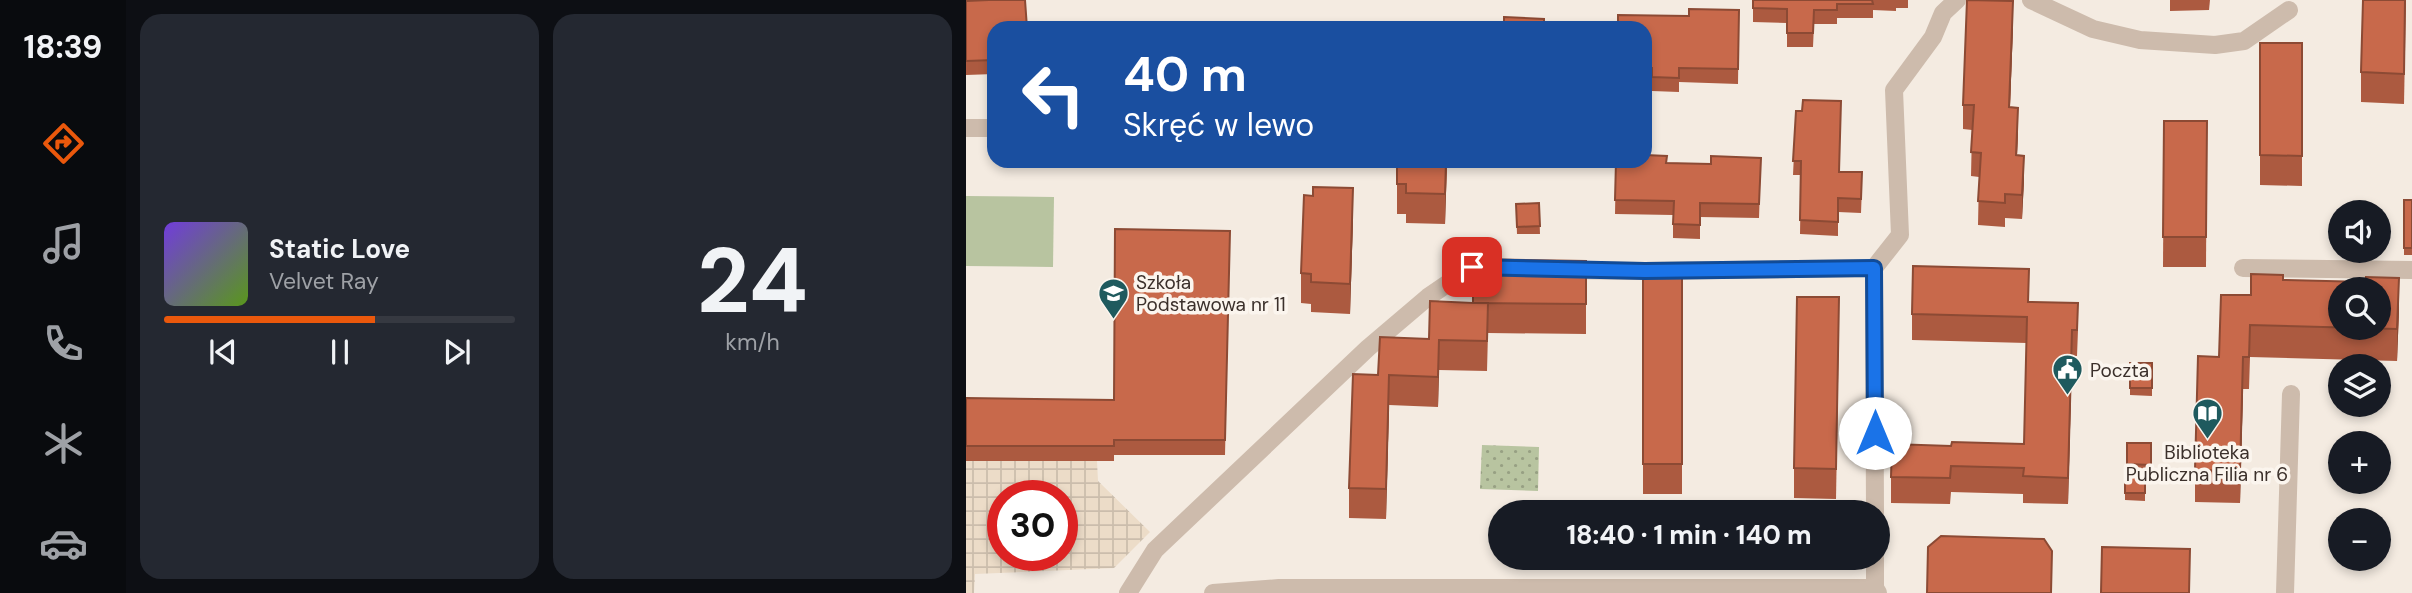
<!DOCTYPE html>
<html lang="pl">
<head>
<meta charset="utf-8">
<style>
	body { margin:0; font-family:"DM Sans",sans-serif; background:#242831; color:#f1f3f6; height:100vh; display:flex; flex-direction:column; font-size:26px; white-space:nowrap }
	* { box-sizing:border-box; margin:0 }
	p { font-size:23px; color:#9ea1a6 }
	.icon { flex:none; width:38px; height:38px; fill:none; stroke:currentColor; stroke-width:2; stroke-linecap:round; stroke-linejoin:round }
	.map { position:relative; flex:1; overflow:hidden }
	.details { display:flex; flex-direction:column; gap:14px; padding:14px; background:#0d0f14; width:840px }
	.details>* { flex:none }
	.top-card { position:absolute; left:21px; top:21px; width:665px; height:147px; border-radius:21px; box-shadow:0 4px 10px #0003; background:#1a4fa0; color:#fff; overflow:hidden }
	.buttons { position:absolute; left:1362px; top:200px; display:grid; gap:14px }
	.buttons a { display:grid; place-items:center; width:63px; height:63px; border-radius:50%; background:#171b24; box-shadow:0 4px 10px #0003; font-size:35px }
	.speed { position:absolute; left:21px; top:480px; display:flex; gap:14px; font-size:35px; font-weight:700; text-align:center }
	.speed>* { display:grid; place-content:center; width:91px; height:91px; border-radius:50%; background:#171b24; box-shadow:0 4px 10px #0003; line-height:1 }
	.speed .limit { border:10px solid #d22; background:#fff; color:#111 }
	.pin { position:absolute; display:grid; place-items:center; width:60px; height:60px; color:#fff; margin:-30px; border-radius:14px; box-shadow:0 4px 10px #0006 }
	.me { position:absolute; width:77px; margin:-38px; rotate:0deg; stroke-linejoin:round; filter:drop-shadow(0 0 5px #0008) }
	.turn { display:flex; align-items:center; gap:24px; height:147px; padding:0 21px; font-size:32px }
	.turn .icon { width:91px; height:91px; stroke-width:2.5 }
	.turn b { display:block; font-size:49px; line-height:60px }
	.details .card { flex:1; display:flex; flex-direction:column; justify-content:center; gap:10px; min-width:0; padding:0 24px; border-radius:21px; background:#242831 }
	.details .dial { align-items:center; gap:0 }
	.dial b { font-size:91px; line-height:1 }
	.song { display:flex; align-items:center; gap:21px }
	.cover { width:84px; height:84px; border-radius:10px; background:linear-gradient(135deg,hsl(260 70% 55%),hsl(90 70% 35%)) }
	.played { height:7px; border-radius:4px; background:linear-gradient(90deg,#ea580c 60%,#363941 60%) }
	.keys { display:flex; justify-content:space-around; direction:ltr }
	.details .tiles { flex:1; display:grid; gap:14px; grid-template-columns:repeat(2,1fr) }
	.trip { position:absolute; left:522px; top:500px; width:402px; height:70px; border-radius:35px; background:#171b24; box-shadow:0 4px 10px #0003; font-weight:800; line-height:70px; text-align:center }
	main { display:flex; flex:1; min-height:0 }
	.tabs { display:flex; flex-direction:column; width:126px; justify-content:space-around; align-items:center; background:#090b0e; color:#9ea1a6 }
	.tabs .icon { width:49px; height:49px }
	.tabs .selected { color:#ea580c }
	.tabs b { font-size:32px; color:#f1f3f6 }
	.map>svg:first-child { display:block }
</style>
</head>
<body>
<main>
<nav class="tabs">
<b>18:39</b>
<svg class="icon selected" aria-label="directions" viewBox="0 0 24 24"><path d="M12 3l9 9-9 9-9-9zM9 14v-3h6M13 9l2 2-2 2"/></svg>
<svg class="icon" aria-label="music" viewBox="0 0 24 24"><path d="M9 18V5l10-2v13"/><circle cx="6" cy="18" r="3"/><circle cx="16" cy="16" r="3"/></svg>
<svg class="icon" aria-label="phone" viewBox="0 0 24 24"><path d="M5 4h4l2 5-3 2q2 4 5 5l2-3 5 2v4C11 20 4 13 5 4z"/></svg>
<svg class="icon" aria-label="climate" viewBox="0 0 24 24"><path d="M12 3v18M4 7l16 10M4 17L20 7"/></svg>
<svg class="icon" aria-label="car" viewBox="0 0 24 24"><path d="M5 17H2v-5l4-1 3-4h7l3 4 3 1v5h-3M9 17h6M6 11h13"/><circle cx="7" cy="17" r="2"/><circle cx="17" cy="17" r="2"/></svg>
</nav>
<section class="details">
<div class="tiles">
<div class="card">
<div class="song"><i class="cover"></i><div><b>Static Love</b><p>Velvet Ray</p></div></div>
<div class="played"></div>
<div class="keys"><svg class="icon" aria-label="previous" viewBox="0 0 24 24"><path d="M18 5L8 12l10 7zM5 5v14"/></svg><svg class="icon" aria-label="pause" viewBox="0 0 24 24"><path d="M8 5v14M16 5v14"/></svg><svg class="icon" aria-label="next" viewBox="0 0 24 24"><path d="M6 5l10 7-10 7zM19 5v14"/></svg></div>
</div>
<div class="card dial"><b>24</b><p>km/h</p></div>
</div>
</section>
<div class="map">
<svg width="1446" height="593" viewBox="0 0 1446 593">
	<defs>
		<pattern id="park-dots" width="8" height="8" patternUnits="userSpaceOnUse" patternTransform="scale(1.75)"><rect width="8" height="8" fill="#b8c4a0"/><path d="M2 2h.1M6 6h.1" fill="none" stroke="#97a083" stroke-width="1.8" stroke-linecap="round"/></pattern>
		<pattern id="plaza-grid" width="8" height="8" patternUnits="userSpaceOnUse" patternTransform="scale(1.75)"><rect width="8" height="8" fill="#ecdcc8"/><path d="M0 4h8M4 0v8" fill="none" stroke="#cbbdac"/></pattern>
	</defs>
	<rect width="100%" height="100%" fill="#f4ebe1"/>
	<polygon fill="url(#park-dots)" points="516,445 573,447 572,491 514,489"/>
	<polygon fill="#b8c4a0" points="0,196 88,197 87,267 0,266"/>
	<path fill="url(#plaza-grid)" fill-rule="evenodd" d="M0 461H131L132 481 184 532 148 568 9 574 8 593H0ZM37 495H96V555H37Z"/>
	<g fill="none" stroke-linecap="round" stroke-linejoin="round">
		<g stroke="#cdbbac" stroke-width="18">
			<polyline points="1065,0 1127,29 1174,40 1249,45 1278,41 1323,10"/>
			<polyline points="0,128 28,128"/>
			<polyline points="1277,268 1446,270"/>
			<polyline points="597,270 679,271 908,268"/>
			<polyline points="909,513 908,268 934,235 928,90 967,37 977,13 991,0"/>
			<polyline points="909,558 909,588 912,593"/>
			<polyline points="162,593 189,550 402,348 462,297 506,267 530,268"/>
			<polyline points="247,593 313,588 909,588"/>
			<polyline points="1319,593 1325,394"/>
		</g>
	</g>
	<g fill="#ac5a40">
		<polygon points="787,0 942,0 942,8 930,8 930,11 907,10 907,18 871,18 871,24 848,24 847,47 821,47 821,23 787,22"/>
		<polygon points="1204,0 1244,0 1243,10 1204,11"/>
		<polygon points="1440,0 1438,104 1395,102 1395,72"/>
		<polygon points="0,1 28,28 28,74 0,75"/>
		<polygon points="773,10 772,84 713,82 713,92 686,91 686,82 679,82 679,28 723,16"/>
		<polygon points="1047,26 1044,107 1052,132 1051,155 1058,180 1056,219 1039,218 1039,227 1012,225 1013,177 1005,176 1006,130 997,129 997,105"/>
		<polygon points="1294,43 1336,43 1336,186 1294,185"/>
		<polygon points="830,111 873,172 896,186 895,213 872,212 872,236 834,234 835,175 827,175"/>
		<polygon points="1198,121 1241,121 1240,267 1197,267"/>
		<polygon points="795,158 793,218 734,217 734,239 707,238 707,215 649,214 650,161 745,164"/>
		<polygon points="431,161 481,161 479,224 440,223 440,214 431,214"/>
		<rect x="1438" y="200" width="8" height="55"/>
		<polygon points="573,203 574,234 551,234 550,204"/>
		<polygon points="387,218 384,314 345,312 345,304 335,303 335,273"/>
		<polygon points="264,231 259,455 148,455 148,461 0,461 0,398 148,400"/>
		<polygon points="620,261 620,334 522,333 521,371 473,370 472,407 423,405 420,519 383,518 383,488 412,375 463,339 507,303"/>
		<polygon points="677,271 716,272 716,494 677,494"/>
		<polygon points="1317,280 1433,310 1431,361 1284,357 1283,389 1277,389 1274,503 1229,502 1229,470 1285,295"/>
		<polygon points="1062,302 1112,330 1111,356 1106,356 1102,504 1057,503 1057,494 985,492 984,504 925,503 925,477 985,446 1058,444 1061,343 946,340 946,314"/>
		<polygon points="873,327 870,499 828,498 828,468"/>
		<polygon points="1164,363 1186,363 1186,396 1164,395"/>
		<polygon points="1161,443 1185,443 1185,472 1179,472 1179,501 1159,500 1159,471 1161,471"/>
	</g>
	<g fill="#8c4a34">
		<polygon points="1047,1 1047,26 1043,131 1043,107"/>
		<polygon points="1052,108 1052,132 1050,180 1050,155"/>
		<polygon points="1058,156 1058,180 1056,219 1056,195"/>
		<polygon points="480,161 481,161 479,224 479,194"/>
		<polygon points="387,188 387,218 384,314 384,284"/>
		<polygon points="1433,278 1433,310 1431,361 1431,329"/>
		<polygon points="1106,330 1106,356 1102,504 1102,478"/>
		<polygon points="473,340 473,370 472,407 472,377"/>
		<polygon points="1277,357 1277,389 1274,503 1274,471"/>
		<polygon points="423,375 423,405 420,519 420,489"/>
	</g>
	<g fill="#c8694b" stroke="#8c4a34" stroke-width="2" fill-rule="evenodd">
		<polygon points="23,0 59,0 61,28 28,28 28,60 0,61 0,1"/>
		<polygon points="787,0 906,0 907,4 871,4 871,10 848,10 847,33 821,33 821,9 787,8"/>
		<polygon points="1001,0 1047,1 1043,107 1052,108 1050,155 1058,156 1056,195 1039,194 1039,203 1012,201 1015,153 1005,152 1008,105 997,105"/>
		<polygon points="1397,0 1439,0 1438,74 1395,72"/>
		<polygon points="723,9 773,10 772,69 713,68 713,78 686,77 686,68 679,68 679,28 652,28 652,15 723,16"/>
		<polygon points="538,17 578,19 578,28 529,28 529,26 538,26"/>
		<polygon points="1294,43 1336,43 1336,156 1294,155"/>
		<polygon points="837,100 875,101 873,172 896,172 895,199 872,198 872,222 834,220 835,161 827,161 830,111 836,111"/>
		<polygon points="1198,121 1241,121 1240,237 1197,237"/>
		<polygon points="679,155 701,156 700,163 745,164 745,156 795,158 793,204 734,203 734,225 707,224 708,201 649,200 650,161 679,161"/>
		<polygon points="431,161 480,161 479,194 440,193 440,184 431,184"/>
		<polygon points="347,187 387,188 384,284 345,282 345,274 335,273 338,195 347,196"/>
		<rect x="1438" y="200" width="8" height="48"/>
		<polygon points="573,203 574,226 551,227 550,204"/>
		<polygon points="149,229 264,231 259,440 148,440 148,446 0,446 0,398 148,400"/>
		<polygon points="507,259 620,261 620,304 508,303 522,303 521,341 473,340 472,377 423,375 420,489 383,488 387,374 412,375 414,337 463,339 464,301 507,303"/>
		<polygon points="947,266 1063,269 1062,302 1112,303 1111,330 1106,330 1102,478 1057,476 1058,468 985,466 984,478 925,477 926,444 985,446 986,442 1058,444 1061,317 946,314"/>
		<polygon points="677,271 716,272 716,464 677,464"/>
		<path d="M1285 274 1317 275V280L1400 282V277L1433 278 1431 329 1284 325 1283 357H1277L1274 471 1229 470 1232 356 1253 357 1255 295H1285ZM1374 289H1412V327H1374Z"/>
		<polygon points="831,297 873,297 870,469 828,468"/>
		<rect x="1164" y="363" width="22" height="25"/>
		<polygon points="1161,443 1185,443 1185,465 1161,464"/>
		<polygon points="1159,471 1179,472 1179,493 1159,493"/>
		<polygon points="975,536 1078,539 1086,551 1085,593 961,593 962,547"/>
		<polygon points="1136,547 1224,549 1223,593 1135,593"/>
	</g>
	<g fill="none" stroke-linecap="round" stroke-linejoin="round">
		<defs>
			<polyline id="route" points="506,267 679,271 908,268 909,433"/>
		</defs>
		<use href="#route" stroke="#114b97" stroke-width="18"/>
		<use href="#route" stroke="#1a73e8" stroke-width="12"/>
	</g>
	<defs>
		<symbol id="school-pin" viewBox="-11 -11 22 30"><path d="M0 17L-7.5 6A9.5 9.5 0 1 1 7.5 6Z" fill="#1f5a5e" stroke="#fbf5ee"/><path d="M0-5L7-2L0 1L-7-2ZM-4 1L0 2.5L4 1V4Q0 6-4 4Z" fill="#fff"/></symbol>
		<symbol id="civic-pin" viewBox="-11 -11 22 30"><path d="M0 17L-7.5 6A9.5 9.5 0 1 1 7.5 6Z" fill="#1f5a5e" stroke="#fbf5ee"/><path d="M-.6-6.5H3V-4.5H.6V-3L4-1V1h2V6H-6V1h2V-1L-.6-3ZM-1.2 2.5V6h2.4V2.5Z" fill="#fff"/></symbol>
		<symbol id="library-pin" viewBox="-11 -11 22 30"><path d="M0 17L-7.5 6A9.5 9.5 0 1 1 7.5 6Z" fill="#1f5a5e" stroke="#fbf5ee"/><path d="M-6-4Q-3-5.5-.7-3.5V5Q-3 3-6 4ZM6-4Q3-5.5 .7-3.5V5Q3 3 6 4Z" fill="#fff"/></symbol>
	</defs>
	<g fill-rule="evenodd">
		<use href="#school-pin" x="130" y="276" width="35" height="47"/>
		<use href="#civic-pin" x="1084" y="352" width="35" height="47"/>
		<use href="#library-pin" x="1224" y="396" width="35" height="47"/>
	</g>
	<g text-anchor="middle" dominant-baseline="central" stroke-width="7" stroke-linejoin="round" paint-order="stroke">
		<g font-size="19" fill="#3b302b" stroke="#fbf5ee" text-anchor="start">
			<text x="170" y="282">Szkoła<tspan x="170" dy="22">Podstawowa nr 11</tspan></text>
			<text x="1124" y="370">Poczta</text>
			<text x="1241" y="452" text-anchor="middle">Biblioteka<tspan x="1241" dy="22">Publiczna Filia nr 6</tspan></text>
		</g>
	</g>
</svg>
<div class="buttons">
<a><svg class="icon" aria-label="sound" viewBox="0 0 24 24"><path d="M4 9h4l5-4v14l-5-4H4zM17 9q2 3 0 6"/></svg></a>
<a><svg class="icon" aria-label="search" viewBox="0 0 24 24"><circle cx="10" cy="10" r="6"/><path d="M15 15l6 6"/></svg></a>
<a><svg class="icon" aria-label="layers" viewBox="0 0 24 24"><path d="M12 4l9 5-9 5-9-5zM3 14l9 5 9-5"/></svg></a>
<a>+</a>
<a>−</a>
</div>
<div class="speed"><div class="limit">30</div></div>
<div class="pin" style="left:506px;top:267px;background:#d93025"><svg class="icon" aria-label="arrive" viewBox="0 0 24 24"><path d="M6 21V4h12l-3 4 3 4H6"/></svg></div>
<svg class="me" style="left:909px;top:433px" viewBox="-20 -20 40 40"><circle r="19" fill="#fff"/><path d="M0-13L10 11 0 6-10 11z" fill="#1a73e8"/></svg>
<div class="trip">18:40 · 1 min · 140 m</div>
<div class="top-card">
<div class="turn"><svg class="icon" aria-label="left" viewBox="0 0 24 24"><path d="M17 20v-9H6M10 6l-5 5 5 5"/></svg><div><b>40 m</b>Skręć w lewo</div></div>
</div>
</div>
</main>
</body>
</html>
